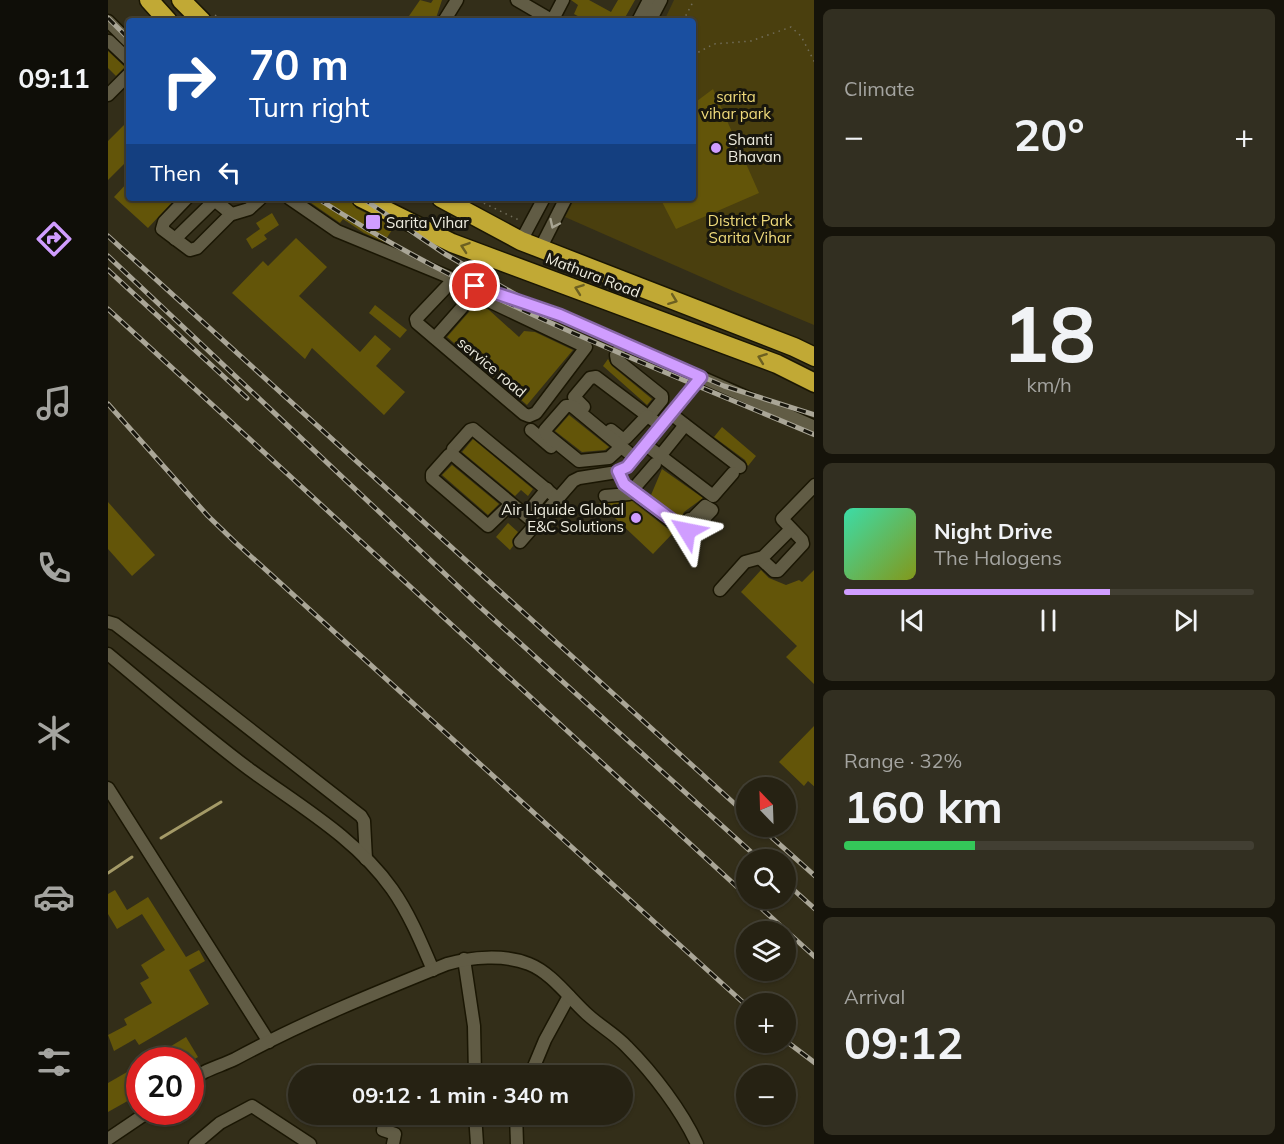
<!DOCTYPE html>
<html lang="en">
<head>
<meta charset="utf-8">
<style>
	body { margin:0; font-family:Mulish,sans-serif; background:#322f21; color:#f1f3f6; height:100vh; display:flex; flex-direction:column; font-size:22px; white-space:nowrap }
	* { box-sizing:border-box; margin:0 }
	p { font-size:20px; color:#a4a4a0 }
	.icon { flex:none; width:33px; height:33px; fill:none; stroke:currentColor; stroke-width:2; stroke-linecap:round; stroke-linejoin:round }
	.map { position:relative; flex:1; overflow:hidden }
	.side { display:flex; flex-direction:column; gap:9px; padding:9px; background:#15130a; width:470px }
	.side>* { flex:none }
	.guide { position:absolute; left:18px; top:18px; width:570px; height:183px; border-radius:6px; box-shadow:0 2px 4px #0004,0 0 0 2px #423f33; background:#1a4fa0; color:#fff; overflow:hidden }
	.needle { width:39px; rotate:337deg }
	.tools { position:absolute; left:628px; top:777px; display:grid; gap:12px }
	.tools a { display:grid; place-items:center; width:60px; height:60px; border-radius:50%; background:#262213; box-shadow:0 2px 4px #0004,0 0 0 2px #423f33; font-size:30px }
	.speed { position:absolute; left:18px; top:1047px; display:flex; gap:12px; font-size:30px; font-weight:700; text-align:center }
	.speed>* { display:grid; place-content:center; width:78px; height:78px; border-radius:50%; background:#262213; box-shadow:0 2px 4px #0004,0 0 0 2px #423f33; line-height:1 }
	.speed .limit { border:9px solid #d22; background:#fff; color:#111 }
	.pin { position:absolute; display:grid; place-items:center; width:51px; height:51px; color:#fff; margin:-26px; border:3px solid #fff; border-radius:50%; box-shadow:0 2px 6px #0007 }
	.me { position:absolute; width:66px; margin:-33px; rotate:305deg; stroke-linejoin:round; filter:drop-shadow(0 0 4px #0008) }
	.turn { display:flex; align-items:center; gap:21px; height:126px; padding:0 24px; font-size:27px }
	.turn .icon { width:78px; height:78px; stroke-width:2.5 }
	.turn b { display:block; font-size:42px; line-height:51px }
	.then { display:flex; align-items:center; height:57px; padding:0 24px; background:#0003; gap:12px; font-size:22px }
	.big { font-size:45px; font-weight:700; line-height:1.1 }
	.side .widget { flex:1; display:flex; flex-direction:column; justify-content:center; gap:9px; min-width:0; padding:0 21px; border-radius:9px; background:#322f21 }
	.side .dial { align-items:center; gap:0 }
	.dial b { font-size:78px; line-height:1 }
	.song { display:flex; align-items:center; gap:18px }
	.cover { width:72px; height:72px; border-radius:9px; background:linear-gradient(135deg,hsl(160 70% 55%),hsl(70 70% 35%)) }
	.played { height:6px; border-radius:3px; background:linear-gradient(90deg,#d09dff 65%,#423f33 65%) }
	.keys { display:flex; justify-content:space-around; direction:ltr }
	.heat { display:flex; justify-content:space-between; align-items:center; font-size:33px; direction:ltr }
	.charge { height:9px; border-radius:4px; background:linear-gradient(90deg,#34c759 32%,#423f33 0) }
	.trip { position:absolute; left:180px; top:1065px; width:345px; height:60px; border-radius:30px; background:#262213; box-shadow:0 2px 4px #0004,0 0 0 2px #423f33; font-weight:700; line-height:60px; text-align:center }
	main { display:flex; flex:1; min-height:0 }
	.menu { display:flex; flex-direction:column; width:108px; justify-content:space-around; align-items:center; background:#0f0e08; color:#a4a4a0 }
	.menu .icon { width:42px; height:42px }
	.menu .on { color:#d09dff }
	.menu b { font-size:27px; color:#f1f3f6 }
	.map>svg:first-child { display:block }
</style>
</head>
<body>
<main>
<nav class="menu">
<b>09:11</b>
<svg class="icon on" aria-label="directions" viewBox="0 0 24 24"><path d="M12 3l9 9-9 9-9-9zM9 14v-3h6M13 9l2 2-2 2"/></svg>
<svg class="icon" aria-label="music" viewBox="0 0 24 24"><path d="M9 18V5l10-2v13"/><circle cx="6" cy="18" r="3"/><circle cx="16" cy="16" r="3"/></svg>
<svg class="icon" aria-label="phone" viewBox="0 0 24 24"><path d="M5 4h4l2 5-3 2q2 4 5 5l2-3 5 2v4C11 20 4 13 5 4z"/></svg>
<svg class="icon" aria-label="climate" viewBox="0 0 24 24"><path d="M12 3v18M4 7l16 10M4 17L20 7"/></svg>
<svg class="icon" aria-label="car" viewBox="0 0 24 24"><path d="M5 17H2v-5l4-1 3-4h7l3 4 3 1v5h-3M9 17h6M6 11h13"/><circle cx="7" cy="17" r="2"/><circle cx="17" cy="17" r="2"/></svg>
<svg class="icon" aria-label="filters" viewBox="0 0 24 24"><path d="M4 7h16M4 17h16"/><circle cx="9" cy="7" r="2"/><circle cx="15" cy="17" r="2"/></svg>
</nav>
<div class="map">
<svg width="707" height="1144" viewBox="0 0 707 1144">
	<rect width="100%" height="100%" fill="#332e19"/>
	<polygon fill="#4a3f0e" points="566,0 706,0 706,325 625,291 457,217 467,198 585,198 585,21 556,21"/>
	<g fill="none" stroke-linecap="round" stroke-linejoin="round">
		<g stroke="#a49a67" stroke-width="3">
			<polyline points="53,838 113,802"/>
			<polyline points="0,873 24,857"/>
		</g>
	</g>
	<g fill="#635509">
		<polygon points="312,0 323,3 325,0 334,0 328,18 323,16 320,21 310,21 301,16"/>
		<polygon points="463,0 481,0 503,12 510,0 527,0 515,21 479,21 466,14 470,5"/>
		<polygon points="0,51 17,67 8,76 0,68"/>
		<polygon points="605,89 651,193 568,229 552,198 585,198 585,104"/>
		<polygon points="21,120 21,159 0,180 0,141"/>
		<polygon points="21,181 21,198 68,198 40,228 6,197"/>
		<polygon points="196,198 242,198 248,208 286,227 276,242 256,233 235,219 232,223"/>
		<polygon points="164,213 171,225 156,235 159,239 144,249 138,239 152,229 148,223"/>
		<polygon points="188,238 219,267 191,296 252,352 267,335 283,349 268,366 297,392 276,415 204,348 197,359 124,293 155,261 160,266"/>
		<polygon points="368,304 381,310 411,337 416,331 427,332 465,350 419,405 339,337"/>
		<polygon points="267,305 299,330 292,338 261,313"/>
		<polygon points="500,359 504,366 544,399 539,405 495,366"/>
		<polygon points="461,415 501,447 497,450 474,452 447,431"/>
		<polygon points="614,427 648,456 640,466 637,460 606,437"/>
		<polygon points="365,439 425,489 420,496 413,490 407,496 354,452"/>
		<polygon points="344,465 391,504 380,515 334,475"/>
		<polygon points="554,469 595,498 576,512 573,518 543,495"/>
		<polygon points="524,501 565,533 545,554 491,503"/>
		<polygon points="0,502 47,555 24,576 0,549"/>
		<polygon points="400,523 410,532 404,540 405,546 402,550 388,537"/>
		<polygon points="707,569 707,685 678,657 689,646 633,592 653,570 661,578 678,585 691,580 694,582"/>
		<polygon points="707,725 707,787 700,781 696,786 671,762"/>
		<polygon points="7,890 19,910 40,897 78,957 91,950 97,961 81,970 101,1004 31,1045 27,1039 6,1051 0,1035 19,1025 16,1019 44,1003 32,983 41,978 33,965 57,950 34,914 9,929 0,914 0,894"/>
		<polygon points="78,1037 90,1057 85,1060 61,1060 55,1051"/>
		<polygon points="26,1068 32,1078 32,1094 0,1112 0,1083"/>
	</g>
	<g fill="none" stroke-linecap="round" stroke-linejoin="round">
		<defs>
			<g id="minor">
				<polyline points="409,0 445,21"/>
				<polyline points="0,21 21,42"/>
				<polyline points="336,21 349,0"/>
				<polyline points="444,21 455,0"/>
				<polyline points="530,21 541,0"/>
				<polyline points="542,21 553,0"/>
				<polyline points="1,41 21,60"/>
				<polyline points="0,95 21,74"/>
				<polyline points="79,198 56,222 54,229 82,250 89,248 121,216 121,212 104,198"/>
				<polyline points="181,198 229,231 346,279 451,315 707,427"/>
				<polyline points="121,215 141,209 153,198"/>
				<polyline points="67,239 107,200"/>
				<polyline points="413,241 436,198"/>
				<polyline points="432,249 458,198"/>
				<polyline points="346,279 308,319 309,323 416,414 421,416 428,413 478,347 349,286"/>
				<polyline points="327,338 365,295"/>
				<polyline points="515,343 508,355 509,360 554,396 554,400 545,411"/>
				<polyline points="476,407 466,397 482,378 488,377 553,426"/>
				<polyline points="563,414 632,467"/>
				<polyline points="423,430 443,447"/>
				<polyline points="503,430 513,438 518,438 539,416"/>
				<polyline points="538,445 605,496 625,473"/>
				<polyline points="513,447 501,458 471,461 439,435 437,430 458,406 464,406 527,458"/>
				<polyline points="345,449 362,430 365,429 450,499"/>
				<polyline points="552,456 577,425"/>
				<polyline points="510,471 516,484 576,531 586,529 604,510 597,506 584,519 581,519"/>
				<polyline points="497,496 521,494 547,464"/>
				<polyline points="403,504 380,526 324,478 324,474 341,455 345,455 428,524"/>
				<polyline points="419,513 439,489"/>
				<polyline points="412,542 465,481 471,478 509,472 519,467 593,377"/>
				<polyline points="653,559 666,571 670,571 695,544 694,540 674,519 707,485"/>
				<polyline points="612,590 637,562 655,557 683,529"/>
				<polyline points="0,622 7,624 29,641 253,816 256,821 258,859"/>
				<path d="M0 654C47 693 93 733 141 769 190 805 248 838 284 889 301 913 313 942 325 970"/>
				<polyline points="0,788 161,1042"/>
				<polyline points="356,959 366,1026 367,1076"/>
				<polyline points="422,1076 437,1040 461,996"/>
				<path d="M82 1082C96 1069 111 1067 127 1059 195 1022 267 993 339 964 363 957 396 954 421 964 444 973 462 999 480 1015 492 1026 508 1035 519 1047 545 1073 574 1111 589 1144"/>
				<polyline points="278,1114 275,1130 287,1134 285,1144"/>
				<polyline points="367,1114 369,1144"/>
				<polyline points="408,1114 409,1144"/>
				<polyline points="0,1139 40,1112"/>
				<polyline points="87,1144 112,1123 144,1106 202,1144"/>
			</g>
			<g id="highway">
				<polyline points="41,0 60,21"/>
				<polyline points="73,0 94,21"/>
				<polyline points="253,198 344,243 669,364 707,383"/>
				<polyline points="333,198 413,241 686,347 707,357"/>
			</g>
		</defs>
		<use href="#minor" stroke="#1a1603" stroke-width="15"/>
		<use href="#highway" stroke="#1a1603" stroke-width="21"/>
		<g stroke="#726e5b" stroke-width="1.5" stroke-dasharray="1.5 4.5" stroke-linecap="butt">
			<polyline points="107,15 116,21"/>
			<polyline points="575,21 586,0"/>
			<polyline points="585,55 606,44 643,41 683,27 693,36 707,63"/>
			<polyline points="365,198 413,221"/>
		</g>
		<use href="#minor" stroke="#615c45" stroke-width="12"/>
		<use href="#highway" stroke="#c1a935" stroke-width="18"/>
		<defs>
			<g id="rail">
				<polyline points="0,18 21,39"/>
				<path d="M209 198C364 299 537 363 707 435"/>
				<polyline points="254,198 337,254 424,304 616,386 707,415"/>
				<polyline points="0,236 639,815"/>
				<polyline points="0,256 371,606 652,860"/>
				<polyline points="0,270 139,398"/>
				<polyline points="0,309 639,896"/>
				<polyline points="0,404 100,516 127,542 639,1006"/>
				<polyline points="651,826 707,876"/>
				<polyline points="678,883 707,909"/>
				<polyline points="642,898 707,957"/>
				<polyline points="678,1041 707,1063"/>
			</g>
		</defs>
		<use href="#rail" stroke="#aaa697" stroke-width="5"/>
		<use href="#rail" stroke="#18160d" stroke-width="3" stroke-dasharray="9" stroke-linecap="butt"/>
	</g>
	<defs><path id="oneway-chevron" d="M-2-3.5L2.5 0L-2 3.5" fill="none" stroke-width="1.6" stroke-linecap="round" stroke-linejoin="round" transform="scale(1.5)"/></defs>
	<use stroke="#a7a492" href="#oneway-chevron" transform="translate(446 224) rotate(115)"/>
	<g stroke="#6c6021">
		<use href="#oneway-chevron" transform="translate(357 247) rotate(-161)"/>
		<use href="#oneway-chevron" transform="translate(471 289) rotate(-160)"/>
		<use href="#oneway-chevron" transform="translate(565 300) rotate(21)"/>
		<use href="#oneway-chevron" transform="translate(654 358) rotate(-159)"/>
	</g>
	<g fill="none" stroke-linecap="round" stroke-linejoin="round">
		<defs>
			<polyline id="route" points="367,286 452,315 593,377 519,467 510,471 516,484 579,531"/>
		</defs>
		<use href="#route" stroke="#8766a6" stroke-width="15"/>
		<use href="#route" stroke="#d09dff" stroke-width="10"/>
	</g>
	<g fill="#d09dff" stroke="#18160d" stroke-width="2">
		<circle cx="608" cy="148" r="6"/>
		<rect x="257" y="214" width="16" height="16" rx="3"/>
		<circle cx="528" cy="518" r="6"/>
	</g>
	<g text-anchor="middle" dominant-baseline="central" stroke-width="6" stroke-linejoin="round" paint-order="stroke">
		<g font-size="15" fill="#efda7b" stroke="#18160d">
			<text x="628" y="96">sarita<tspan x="628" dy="17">vihar park</tspan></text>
			<text x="642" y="220">District Park<tspan x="642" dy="17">Sarita Vihar</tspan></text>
		</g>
		<g font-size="15" fill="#edebde" stroke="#18160d" text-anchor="start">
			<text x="620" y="139">Shanti<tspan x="620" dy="17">Bhavan</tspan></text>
			<text x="278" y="222">Sarita Vihar</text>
			<text x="516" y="509" text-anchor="end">Air Liquide Global<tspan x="516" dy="17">E&amp;C Solutions</tspan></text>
		</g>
		<g font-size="15" fill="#edebde" stroke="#18160d">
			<text transform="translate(485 275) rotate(21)">Mathura Road</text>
			<text transform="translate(384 367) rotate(40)">service road</text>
		</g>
	</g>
</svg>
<div class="tools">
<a><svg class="needle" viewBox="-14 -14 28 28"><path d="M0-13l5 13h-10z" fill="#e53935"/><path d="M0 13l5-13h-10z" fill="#a4a4a0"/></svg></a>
<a><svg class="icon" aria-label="search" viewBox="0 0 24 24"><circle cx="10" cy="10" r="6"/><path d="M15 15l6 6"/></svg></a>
<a><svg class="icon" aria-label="layers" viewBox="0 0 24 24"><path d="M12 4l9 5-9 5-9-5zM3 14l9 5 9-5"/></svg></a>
<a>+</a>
<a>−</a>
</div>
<div class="speed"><div class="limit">20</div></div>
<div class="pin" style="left:367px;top:286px;background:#d93025"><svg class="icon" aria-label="arrive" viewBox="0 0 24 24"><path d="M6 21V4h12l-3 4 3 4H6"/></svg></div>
<svg class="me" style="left:579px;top:531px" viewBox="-20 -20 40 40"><path d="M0-17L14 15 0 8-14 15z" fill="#d09dff" stroke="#fff" stroke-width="4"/></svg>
<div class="trip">09:12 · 1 min · 340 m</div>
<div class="guide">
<div class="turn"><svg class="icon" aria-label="right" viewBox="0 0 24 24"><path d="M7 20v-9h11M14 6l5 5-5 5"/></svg><div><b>70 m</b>Turn right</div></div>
<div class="then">Then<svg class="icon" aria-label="left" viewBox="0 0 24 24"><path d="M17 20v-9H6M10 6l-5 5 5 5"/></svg></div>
</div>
</div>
<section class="side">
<div class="widget"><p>Climate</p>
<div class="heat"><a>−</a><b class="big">20°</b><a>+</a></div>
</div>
<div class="widget dial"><b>18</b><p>km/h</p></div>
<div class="widget">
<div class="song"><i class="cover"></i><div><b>Night Drive</b><p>The Halogens</p></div></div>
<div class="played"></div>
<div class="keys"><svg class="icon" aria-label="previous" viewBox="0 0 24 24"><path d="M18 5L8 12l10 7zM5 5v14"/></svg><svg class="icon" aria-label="pause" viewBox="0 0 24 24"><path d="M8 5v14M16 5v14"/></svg><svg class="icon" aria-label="next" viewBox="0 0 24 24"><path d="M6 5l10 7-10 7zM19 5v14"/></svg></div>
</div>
<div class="widget"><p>Range · 32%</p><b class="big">160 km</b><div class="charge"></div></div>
<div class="widget"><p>Arrival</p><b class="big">09:12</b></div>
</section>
</main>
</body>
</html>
